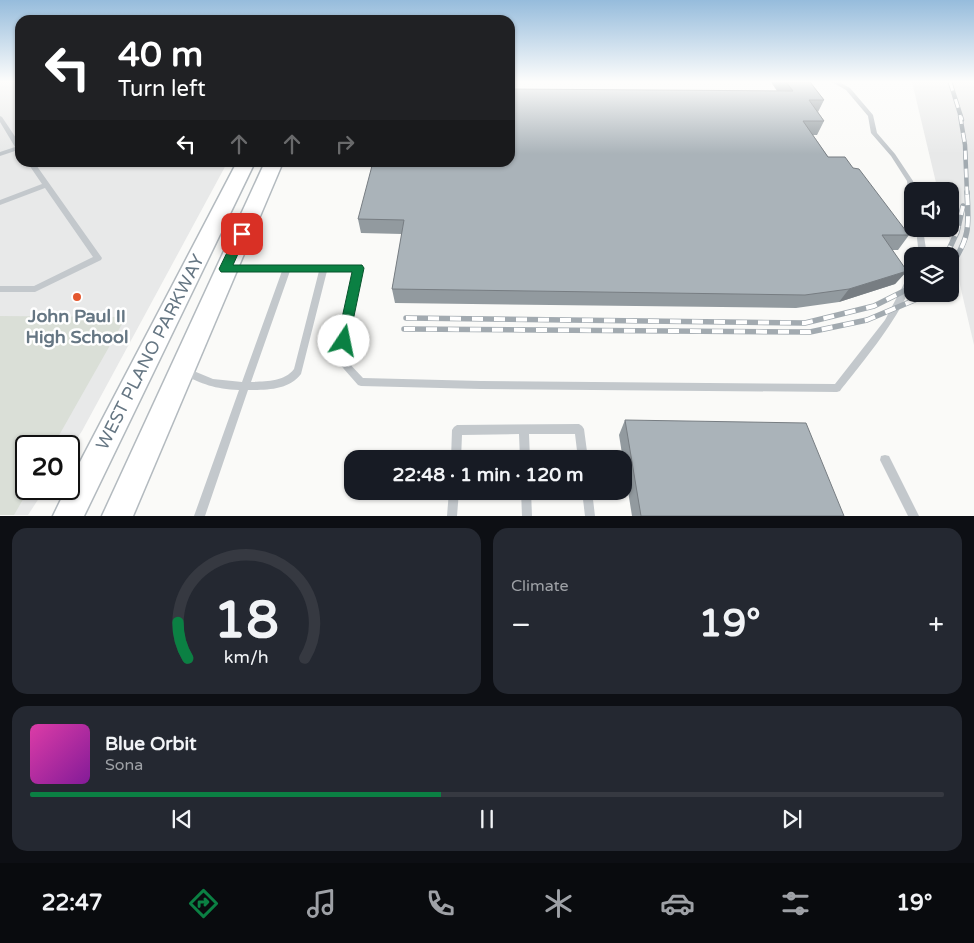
<!DOCTYPE html>
<html lang="en">
<head>
<meta charset="utf-8">
<style>
	body { margin:0; font-family:"Varela Round",sans-serif; background:#242831; color:#f1f3f6; height:100vh; display:flex; flex-direction:column; font-size:19px; white-space:nowrap }
	* { box-sizing:border-box; margin:0 }
	p { font-size:16px; color:#9ea1a6 }
	.icon { flex:none; width:28px; height:28px; fill:none; stroke:currentColor; stroke-width:2; stroke-linecap:round; stroke-linejoin:round }
	.map { position:relative; height:516px; overflow:hidden }
	.side { display:flex; flex-direction:column; gap:12px; padding:12px; background:#0d0f14; flex:1 }
	.side>* { flex:none }
	.hud { position:absolute; left:15px; top:15px; width:500px; height:152px; border-radius:15px; box-shadow:0 1px 4px #0004; background:#202124; color:#fff; overflow:hidden }
	.buttons { position:absolute; left:904px; top:182px; display:grid; gap:10px }
	.buttons a { display:grid; place-items:center; width:55px; height:55px; border-radius:10px; background:#171b24; box-shadow:0 1px 4px #0004; font-size:25px }
	.speed { position:absolute; left:15px; top:435px; display:flex; gap:10px; font-size:25px; font-weight:700; text-align:center }
	.speed>* { display:grid; place-content:center; width:65px; height:65px; border-radius:50%; background:#171b24; box-shadow:0 1px 4px #0004; line-height:1 }
	.speed .limit { border:2px solid #111; border-radius:8px; background:#fff; color:#111 }
	.pin { position:absolute; display:grid; place-items:center; width:42px; height:42px; color:#fff; margin:-21px; border-radius:10px; box-shadow:0 2px 8px #0006 }
	.me { position:absolute; width:55px; margin:-28px; rotate:11deg; stroke-linejoin:round; filter:drop-shadow(0 0 4px #0008) }
	.turn { display:flex; align-items:center; gap:18px; height:105px; padding:0 20px; font-size:22px }
	.turn .icon { width:65px; height:65px; stroke-width:2.5 }
	.turn b { display:block; font-size:35px; line-height:42px }
	.lanes { display:flex; align-items:center; height:48px; padding:0 20px; background:#0003; justify-content:center; gap:25px; direction:ltr }
	.lanes .off { opacity:.35 }
	.big { font-size:38px; font-weight:800; line-height:1.1 }
	.side .tile { flex:1; display:flex; flex-direction:column; justify-content:center; gap:8px; min-width:0; padding:0 18px; border-radius:15px; background:#242831 }
	.side .dial { align-items:center; gap:0 }
	.dial svg { height:130px; overflow:visible; fill:none; stroke:#363941; stroke-width:7; stroke-linecap:round; text-anchor:middle }
	.dial text { fill:#f1f3f6; stroke:none }
	.song { display:flex; align-items:center; gap:15px }
	.cover { width:60px; height:60px; border-radius:8px; background:linear-gradient(135deg,hsl(320 70% 55%),hsl(290 70% 35%)) }
	.played { height:5px; border-radius:2px; background:linear-gradient(90deg,#0b8043 45%,#363941 45%) }
	.keys { display:flex; justify-content:space-around; direction:ltr }
	.heat { display:flex; justify-content:space-between; align-items:center; font-size:28px; direction:ltr }
	.side .tiles { flex:1; display:grid; gap:12px; grid-template-columns:1fr 1fr }
	.tile:last-child { grid-column:span 2 }
	.trip { position:absolute; left:344px; top:450px; width:288px; height:50px; border-radius:15px; background:#171b24; box-shadow:0 1px 4px #0004; font-weight:800; line-height:50px; text-align:center }
	.tabs { display:flex; height:80px; justify-content:space-around; align-items:center; background:#090b0e; color:#9ea1a6 }
	.tabs .icon { width:35px; height:35px }
	.tabs .on { color:#0b8043 }
	.tabs b { font-size:22px; color:#f1f3f6 }
	.map>svg:first-child { display:block }
</style>
</head>
<body>
<div class="map">
<svg width="974" height="516" viewBox="0 0 974 516">
	<rect width="100%" height="100%" fill="#fafaf8"/>
	<g fill="#e8e9e9">
		<polygon points="0,82 20,82 20,162 227,163 82,431 69,451 69,446 26,446 26,489 45,489 28,515 0,515"/>
		<polygon points="912,82 974,82 974,345 947,229 950,229 950,191 938,191"/>
	</g>
	<polygon fill="#dadfd7" points="0,316 126,317 53,446 26,446 26,489 29,489 14,515 0,515"/>
	<g fill="none" stroke-linecap="round" stroke-linejoin="round">
		<defs>
			<g id="secondary">
				<polygon points="237,162 255,162 84,516 53,516 66,489 69,489 69,483"/>
				<polygon points="265,162 283,162 133,516 102,516"/>
			</g>
		</defs>
		<use href="#secondary" stroke="#b3babf" stroke-width="3"/>
		<g fill="#c3c8cc" fill-rule="evenodd">
			<polygon points="832,82 839,82 850,88 873,115 877,133 895,154 913,181 915,191 912,191 912,197 909,195 907,181 891,156 871,133 868,116 846,90"/>
			<polygon points="0,116 2,117 20,144 20,151 18,150 0,156 0,152 15,147 0,122"/>
			<polygon points="27,162 34,162 102,258 101,260 35,292 0,292 0,286 34,286 93,257 45,188 0,205 0,200 42,184"/>
			<polygon points="916,229 923,229 927,256 919,256"/>
			<path d="M287 265 361 266 362 268 345 359 363 378 481 381 835 384 885 320 909 274 912 273C916 299 858 368 840 391L837 392 481 389 361 386 358 385 336 360 354 271H327L301 374C289 390 267 390 248 390L205 516H194L239 390C214 389 203 384 181 374L180 371 181 368 184 367 213 379 242 382 282 271 227 272 224 271 223 269 224 267 227 266ZM290 271H319L294 369C284 382 266 381 251 382Z"/>
			<polygon points="579,424 582,426 584,429 588,459 578,459 575,434 529,434 530,459 520,459 519,434 462,435 461,459 451,459 452,430 454,427 457,425"/>
			<polygon points="885,455 889,456 919,516 908,516 880,460 881,456"/>
			<polygon points="449,491 459,491 457,516 447,516"/>
			<polygon points="521,491 531,491 532,516 522,516"/>
			<polygon points="582,491 592,491 595,516 585,516"/>
		</g>
		<use href="#secondary" fill="#fff" fill-rule="evenodd"/>
		<defs>
			<g id="rail-far1">
				<polyline points="950,82 962,120"/>
				<polyline points="960,115 965,145 967,194"/>
			</g>
			<g id="rail">
				<polyline points="946,256 957,232 963,206"/>
				<path d="M950 267C970 238 969 227 967 192"/>
				<polyline points="406,318 805,323 874,306 912,287"/>
				<polyline points="404,329 810,332 867,320 917,299 923,294"/>
			</g>
		</defs>
		<use href="#rail-far1" stroke="#a2aab0" stroke-width="4.5"/>
		<use href="#rail" stroke="#a2aab0" stroke-width="5.5"/>
		<use href="#rail-far1" stroke="#fff" stroke-width="3" stroke-dasharray="9" stroke-linecap="butt"/>
		<use href="#rail" stroke="#fff" stroke-width="4" stroke-dasharray="11" stroke-linecap="butt"/>
	</g>
	<g fill="#929a9f">
		<polygon points="771,82 810,82 824,100 818,112 824,121 817,135 813,135 828,157 853,168 909,235 898,250 892,250 907,271 895,284 839,302 796,308 395,303 392,289 402,234 361,233 358,219 777,91"/>
		<polygon points="625,420 844,516 632,516 619,435"/>
	</g>
	<polygon fill="#777d82" points="907,271 895,284 839,302 849,289"/>
	<g fill="#aab3b9" stroke="#777d82">
		<polygon points="786,82 810,82 824,100 809,100 824,121 803,121 828,157 845,157 853,168 859,169 909,235 882,235 907,271 849,289 805,295 392,289 404,220 358,219 373,162 510,162 510,89 793,91"/>
		<polygon points="625,420 806,423 844,516 641,516"/>
	</g>
	<linearGradient id="sky" x2="0" y2="1"><stop stop-color="#96bcdc"/><stop offset="0.53" stop-color="#fdfdfc"/><stop offset="1" stop-color="#fdfdfc" stop-opacity="0"/></linearGradient>
	<rect width="974" height="154" fill="url(#sky)"/>
	<polygon fill="#0b8043" stroke="#07532c" points="242,230 247,234 233,265 362,265 364,268 348,345 344,347 339,345 337,341 352,272 221,272 219,269 236,234"/>
	<circle fill="#e4572e" stroke="#fff" stroke-width="2" cx="77" cy="297" r="5"/>
	<g text-anchor="middle" dominant-baseline="central" stroke-width="5" stroke-linejoin="round" paint-order="stroke">
		<g font-size="18" font-weight="bold" fill="#657683" stroke="#fff">
			<text x="77" y="316">John Paul II<tspan x="77" dy="21">High School</tspan></text>
		</g>
		<g font-size="18" fill="#657683" stroke="#fff">
			<text transform="translate(150 352) rotate(-63)">WEST PLANO PARKWAY</text>
		</g>
	</g>
</svg>
<div class="buttons">
<a><svg class="icon" aria-label="sound" viewBox="0 0 24 24"><path d="M4 9h4l5-4v14l-5-4H4zM17 9q2 3 0 6"/></svg></a>
<a><svg class="icon" aria-label="layers" viewBox="0 0 24 24"><path d="M12 4l9 5-9 5-9-5zM3 14l9 5 9-5"/></svg></a>
</div>
<div class="speed"><div class="limit">20</div></div>
<div class="pin" style="left:242px;top:234px;background:#d93025"><svg class="icon" aria-label="arrive" viewBox="0 0 24 24"><path d="M6 21V4h12l-3 4 3 4H6"/></svg></div>
<svg class="me" style="left:344px;top:341px" viewBox="-20 -20 40 40"><circle r="19" fill="#fff"/><path d="M0-13L10 11 0 6-10 11z" fill="#0b8043"/></svg>
<div class="trip">22:48 · 1 min · 120 m</div>
<div class="hud">
<div class="turn"><svg class="icon" aria-label="left" viewBox="0 0 24 24"><path d="M17 20v-9H6M10 6l-5 5 5 5"/></svg><div><b>40 m</b>Turn left</div></div>
<div class="lanes"><svg class="icon" aria-label="left" viewBox="0 0 24 24"><path d="M17 20v-9H6M10 6l-5 5 5 5"/></svg><svg class="icon off" aria-label="ahead" viewBox="0 0 24 24"><path d="M12 20V5M6 11l6-6 6 6"/></svg><svg class="icon off" aria-label="ahead" viewBox="0 0 24 24"><path d="M12 20V5M6 11l6-6 6 6"/></svg><svg class="icon off" aria-label="right" viewBox="0 0 24 24"><path d="M7 20v-9h11M14 6l5 5-5 5"/></svg></div>
</div>
</div>
<section class="side">
<div class="tiles">
<div class="tile dial"><svg viewBox="0 0 100 80">
<path d="M14 69A42 42 0 1 1 86 69"/>
<path d="M14 69A42 42 0 0 1 8 47" stroke="#0b8043"/>
<text x="50" y="56" font-size="32" font-weight="700">18</text>
<text x="50" y="72" font-size="11">km/h</text>
</svg></div>
<div class="tile"><p>Climate</p>
<div class="heat"><a>−</a><b class="big">19°</b><a>+</a></div>
</div>
<div class="tile">
<div class="song"><i class="cover"></i><div><b>Blue Orbit</b><p>Sona</p></div></div>
<div class="played"></div>
<div class="keys"><svg class="icon" aria-label="previous" viewBox="0 0 24 24"><path d="M18 5L8 12l10 7zM5 5v14"/></svg><svg class="icon" aria-label="pause" viewBox="0 0 24 24"><path d="M8 5v14M16 5v14"/></svg><svg class="icon" aria-label="next" viewBox="0 0 24 24"><path d="M6 5l10 7-10 7zM19 5v14"/></svg></div>
</div>
</div>
</section>
<nav class="tabs">
<b>22:47</b>
<svg class="icon on" aria-label="directions" viewBox="0 0 24 24"><path d="M12 3l9 9-9 9-9-9zM9 14v-3h6M13 9l2 2-2 2"/></svg>
<svg class="icon" aria-label="music" viewBox="0 0 24 24"><path d="M9 18V5l10-2v13"/><circle cx="6" cy="18" r="3"/><circle cx="16" cy="16" r="3"/></svg>
<svg class="icon" aria-label="phone" viewBox="0 0 24 24"><path d="M5 4h4l2 5-3 2q2 4 5 5l2-3 5 2v4C11 20 4 13 5 4z"/></svg>
<svg class="icon" aria-label="climate" viewBox="0 0 24 24"><path d="M12 3v18M4 7l16 10M4 17L20 7"/></svg>
<svg class="icon" aria-label="car" viewBox="0 0 24 24"><path d="M5 17H2v-5l4-1 3-4h7l3 4 3 1v5h-3M9 17h6M6 11h13"/><circle cx="7" cy="17" r="2"/><circle cx="17" cy="17" r="2"/></svg>
<svg class="icon" aria-label="filters" viewBox="0 0 24 24"><path d="M4 7h16M4 17h16"/><circle cx="9" cy="7" r="2"/><circle cx="15" cy="17" r="2"/></svg>
<b>19°</b>
</nav>
</body>
</html>
